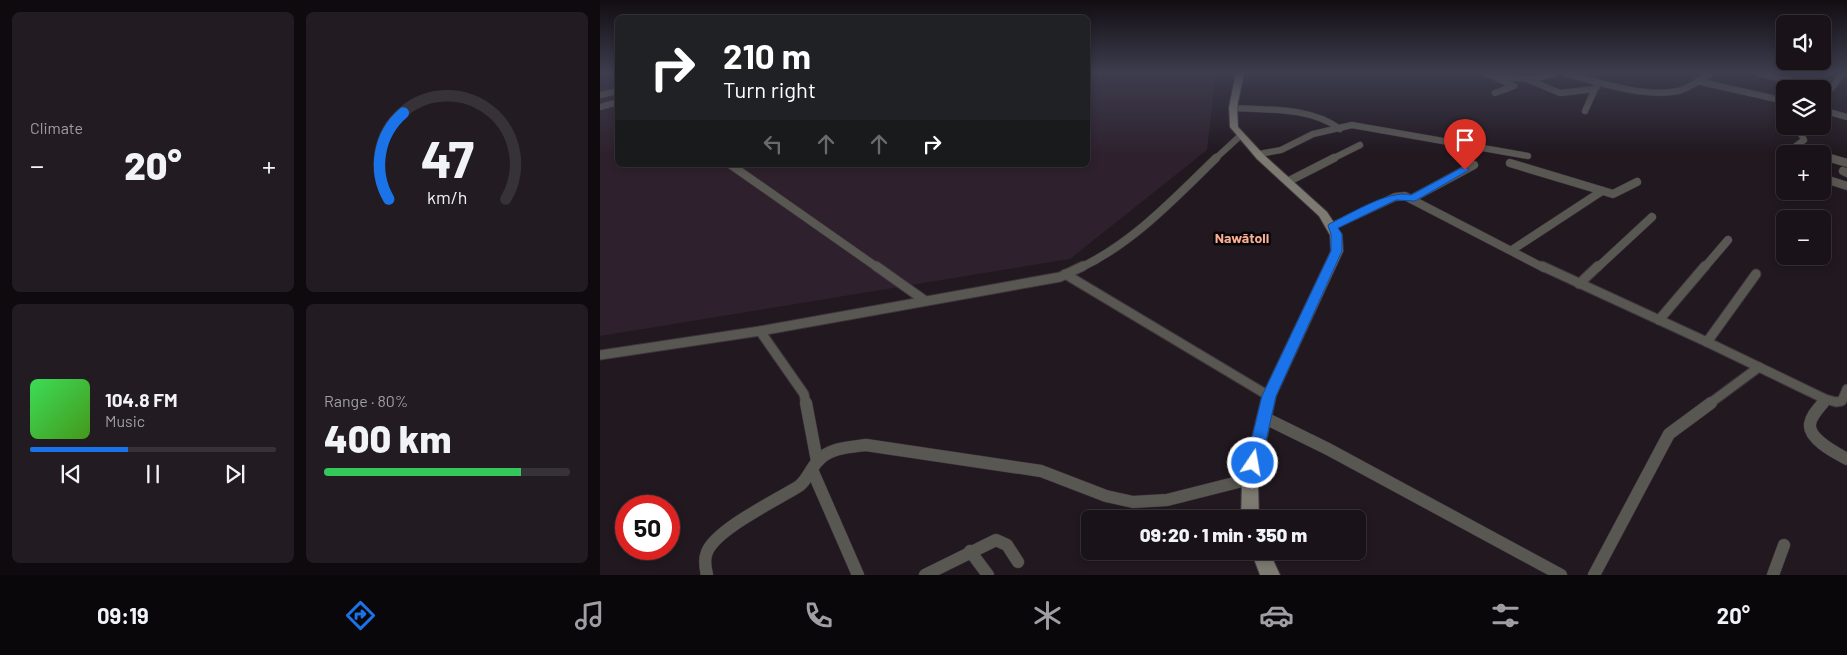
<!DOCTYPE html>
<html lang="en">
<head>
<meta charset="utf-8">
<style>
	body { margin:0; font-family:Barlow,sans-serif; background:#221b21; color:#f1f3f6; height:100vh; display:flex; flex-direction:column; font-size:19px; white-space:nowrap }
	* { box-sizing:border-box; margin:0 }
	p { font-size:16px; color:#9f9ea2 }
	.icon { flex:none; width:28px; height:28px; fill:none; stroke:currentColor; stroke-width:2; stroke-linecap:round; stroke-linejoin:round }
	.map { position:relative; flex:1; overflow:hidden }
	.drawer { display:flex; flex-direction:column; gap:12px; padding:12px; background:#0e0a0d; width:600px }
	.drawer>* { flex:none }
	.guide { position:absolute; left:15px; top:15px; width:475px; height:152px; border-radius:8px; box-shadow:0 2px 8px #0003,0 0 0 1px #373237; background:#202124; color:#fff; overflow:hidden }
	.fabs { position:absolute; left:1176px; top:15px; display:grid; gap:10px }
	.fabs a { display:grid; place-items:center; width:55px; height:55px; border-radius:8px; background:#191218; box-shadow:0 2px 8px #0003,0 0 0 1px #373237; font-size:25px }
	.speed { position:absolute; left:15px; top:495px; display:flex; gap:10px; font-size:25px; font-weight:700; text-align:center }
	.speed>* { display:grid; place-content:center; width:65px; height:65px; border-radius:50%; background:#191218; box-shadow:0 2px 8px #0003,0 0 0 1px #373237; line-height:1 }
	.speed .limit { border:8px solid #d22; background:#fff; color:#111 }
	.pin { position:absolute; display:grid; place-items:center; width:42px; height:42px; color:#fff; margin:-51px -21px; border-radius:50% 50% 50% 0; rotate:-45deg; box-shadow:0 0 5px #0007 }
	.pin .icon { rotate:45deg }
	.me { position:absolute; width:55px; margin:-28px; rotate:12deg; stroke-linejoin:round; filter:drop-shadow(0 0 4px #0008) }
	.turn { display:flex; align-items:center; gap:18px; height:105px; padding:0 25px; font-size:22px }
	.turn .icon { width:65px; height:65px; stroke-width:2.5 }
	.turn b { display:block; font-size:35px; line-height:42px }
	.lanes { display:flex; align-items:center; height:48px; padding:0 25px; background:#0003; justify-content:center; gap:25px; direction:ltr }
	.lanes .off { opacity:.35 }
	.big { font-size:38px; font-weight:800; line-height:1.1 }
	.drawer .widget { flex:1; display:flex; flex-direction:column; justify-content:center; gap:8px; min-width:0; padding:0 18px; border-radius:8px; background:#221b21 }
	.drawer .dial { align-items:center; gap:0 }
	.dial svg { height:130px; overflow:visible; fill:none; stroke:#373237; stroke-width:7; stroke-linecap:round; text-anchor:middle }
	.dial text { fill:#f1f3f6; stroke:none }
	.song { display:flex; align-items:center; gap:15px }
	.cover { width:60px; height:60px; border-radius:8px; background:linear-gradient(135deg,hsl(130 70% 55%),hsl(100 70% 35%)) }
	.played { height:5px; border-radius:2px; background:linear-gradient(90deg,#1a73e8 40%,#373237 40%) }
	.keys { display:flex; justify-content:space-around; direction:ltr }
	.heat { display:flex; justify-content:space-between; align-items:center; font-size:28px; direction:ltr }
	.charge { height:8px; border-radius:4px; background:linear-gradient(90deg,#34c759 80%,#373237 0) }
	.drawer .tiles { flex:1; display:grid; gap:12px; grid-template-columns:repeat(2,1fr) }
	.trip { position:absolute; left:481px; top:510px; width:285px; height:50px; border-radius:8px; background:#191218; box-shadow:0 2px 8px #0003,0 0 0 1px #373237; font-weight:800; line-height:50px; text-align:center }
	.dock { display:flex; height:80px; justify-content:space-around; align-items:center; background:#0a070a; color:#9f9ea2 }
	.dock .icon { width:35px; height:35px }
	.dock .selected { color:#1a73e8 }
	.dock b { font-size:22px; color:#f1f3f6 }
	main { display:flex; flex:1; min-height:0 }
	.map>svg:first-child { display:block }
</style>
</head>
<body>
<main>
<section class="drawer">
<div class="tiles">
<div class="widget"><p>Climate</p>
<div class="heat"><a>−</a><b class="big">20°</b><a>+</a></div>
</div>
<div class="widget dial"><svg viewBox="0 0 100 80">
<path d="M14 69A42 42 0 1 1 86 69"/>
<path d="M14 69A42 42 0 0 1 23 16" stroke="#1a73e8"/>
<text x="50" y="56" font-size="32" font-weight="700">47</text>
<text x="50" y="72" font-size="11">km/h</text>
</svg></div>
<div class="widget">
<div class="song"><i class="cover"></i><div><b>104.8 FM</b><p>Music</p></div></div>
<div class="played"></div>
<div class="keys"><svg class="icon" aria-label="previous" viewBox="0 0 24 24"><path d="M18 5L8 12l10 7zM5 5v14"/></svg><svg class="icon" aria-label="pause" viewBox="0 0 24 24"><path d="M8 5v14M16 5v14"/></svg><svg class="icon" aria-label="next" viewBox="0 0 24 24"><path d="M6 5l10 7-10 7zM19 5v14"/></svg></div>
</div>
<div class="widget"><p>Range · 80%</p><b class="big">400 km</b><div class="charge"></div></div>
</div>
</section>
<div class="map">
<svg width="1247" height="575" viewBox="0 0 1247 575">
	<rect width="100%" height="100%" fill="#211820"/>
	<polygon fill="#2e212d" points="0,73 17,73 18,165 488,165 488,73 616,73 607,150 470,259 0,336"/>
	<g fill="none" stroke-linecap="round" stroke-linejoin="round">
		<defs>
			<g id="minor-far3">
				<polyline points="886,73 914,86 895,93"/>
				<polyline points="956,73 929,80 960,93 995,89 997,87 995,81"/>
				<path d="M964 73C997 82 1044 98 1078 91 1090 88 1101 79 1112 73"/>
				<polyline points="1158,73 1221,89"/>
				<polyline points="899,77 929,79"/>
				<polyline points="1097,81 1185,101"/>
				<polyline points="1222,89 1232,88 1243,73"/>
				<polyline points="0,95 18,91"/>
				<polyline points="0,107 18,102"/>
				<path d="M633 108C668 110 711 107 740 129"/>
				<polyline points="1222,110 1247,117"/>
				<polyline points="985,111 995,89"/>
				<polyline points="1197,126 1204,140 1196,146 1214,154"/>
				<polyline points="659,154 681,150 713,134 752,125 928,156"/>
				<polyline points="1222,156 1234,159"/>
				<polyline points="615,159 640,136"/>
				<polyline points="732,159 760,145"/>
			</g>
			<g id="minor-far2">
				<polyline points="1230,158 1247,163"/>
				<polyline points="910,163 1013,194 1037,182"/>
				<polyline points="131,165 278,268"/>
				<polyline points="1243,171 1247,173"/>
				<polyline points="1222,178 1247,186"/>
				<polyline points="689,181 734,158"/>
				<polyline points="811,199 874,165"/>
				<polyline points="733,226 795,197 805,196 944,268"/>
				<polyline points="912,250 1002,191"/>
				<path d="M480 268C533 243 575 198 616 158"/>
				<polyline points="997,268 1052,217"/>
				<polyline points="1104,268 1128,240"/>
			</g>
			<g id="minor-far1">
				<polyline points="276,266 324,300"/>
				<polyline points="942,266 1107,342 1225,399 1236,402 1242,401 1247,389"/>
				<polyline points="465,274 669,396"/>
				<polyline points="979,284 998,266"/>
				<polyline points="1059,320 1105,266"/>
				<polyline points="160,331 204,394 206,404"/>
				<polyline points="1107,342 1156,274"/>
				<polyline points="0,355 160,331 460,277 483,266"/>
				<polyline points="1109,404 1159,367"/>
				<polyline points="1222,404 1225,399"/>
			</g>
			<g id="minor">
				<polyline points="206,403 217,461"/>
				<path d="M1223 403C1218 409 1211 416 1210 424 1208 439 1236 453 1247 459"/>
				<polyline points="663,417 728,449 961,575"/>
				<polyline points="213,472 258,575"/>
				<polyline points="370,551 388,575"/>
				<path d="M107 575C105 567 104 559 107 552 116 529 177 500 199 486 208 479 210 469 218 461 229 448 250 447 266 445L441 471 506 496 533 502 567 500 650 479"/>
				<polyline points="325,575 396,540 407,545 418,562"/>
				<polyline points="994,575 1069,434 1111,403"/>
				<polyline points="1173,575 1184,545"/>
			</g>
			<g id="secondary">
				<polygon points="636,73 644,73 637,107 638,127 664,155 727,212 742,235 743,251 676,396 658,479 659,519 641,519 642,479 662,396 731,251 730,235 719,216 657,159 630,127 629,107"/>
				<polygon points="651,551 669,551 680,575 660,575"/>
			</g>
		</defs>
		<use href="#minor-far3" stroke="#3e353d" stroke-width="7"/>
		<use href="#minor-far2" stroke="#3e353d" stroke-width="9"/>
		<use href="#minor-far1" stroke="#3e353d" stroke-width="11"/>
		<use href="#minor" stroke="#3e353d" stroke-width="13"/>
		<use href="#secondary" stroke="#3e353d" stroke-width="2"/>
		<use href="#minor-far3" stroke="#595752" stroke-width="6"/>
		<use href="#minor-far2" stroke="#595752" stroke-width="8"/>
		<use href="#minor-far1" stroke="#595752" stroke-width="9"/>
		<use href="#minor" stroke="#595752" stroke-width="12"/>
		<use href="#secondary" fill="#7c7a71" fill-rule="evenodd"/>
	</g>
	<linearGradient id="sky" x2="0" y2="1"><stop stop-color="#120d12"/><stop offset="0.47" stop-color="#3d3d4e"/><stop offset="1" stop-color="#3d3d4e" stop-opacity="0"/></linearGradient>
	<rect width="1247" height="154" fill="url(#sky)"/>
	<path fill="#1a73e8" stroke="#114b97" d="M861 168H868L869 170 815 201 796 200 738 228 742 234V251L676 396 661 463 658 468 653 470 648 468 646 463 662 396 731 251V234L728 226 729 224C749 215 789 189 811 195Z"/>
	<g text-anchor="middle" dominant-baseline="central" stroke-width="5" stroke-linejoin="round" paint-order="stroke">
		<g font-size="14" font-weight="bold" fill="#fcae92" stroke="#080508">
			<text x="642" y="237">Nawātoli</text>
		</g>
	</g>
</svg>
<div class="fabs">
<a><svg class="icon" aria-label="sound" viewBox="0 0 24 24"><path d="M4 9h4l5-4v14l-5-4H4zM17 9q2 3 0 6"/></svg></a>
<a><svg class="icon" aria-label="layers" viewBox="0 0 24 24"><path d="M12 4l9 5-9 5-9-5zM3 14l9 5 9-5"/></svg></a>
<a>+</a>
<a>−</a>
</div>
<div class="speed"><div class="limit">50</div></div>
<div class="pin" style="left:865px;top:170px;background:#d93025"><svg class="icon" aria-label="arrive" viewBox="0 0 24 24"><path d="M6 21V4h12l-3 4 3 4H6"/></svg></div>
<svg class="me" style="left:653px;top:463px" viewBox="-20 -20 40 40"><circle r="17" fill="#1a73e8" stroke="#fff" stroke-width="3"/><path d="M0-11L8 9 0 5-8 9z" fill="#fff"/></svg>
<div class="trip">09:20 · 1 min · 350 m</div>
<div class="guide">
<div class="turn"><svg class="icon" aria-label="right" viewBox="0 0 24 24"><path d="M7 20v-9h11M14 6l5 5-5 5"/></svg><div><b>210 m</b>Turn right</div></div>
<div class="lanes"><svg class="icon off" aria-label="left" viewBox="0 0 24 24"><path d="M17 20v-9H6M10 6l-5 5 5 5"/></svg><svg class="icon off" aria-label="ahead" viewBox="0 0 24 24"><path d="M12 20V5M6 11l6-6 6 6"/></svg><svg class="icon off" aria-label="ahead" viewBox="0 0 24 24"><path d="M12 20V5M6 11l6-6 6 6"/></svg><svg class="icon" aria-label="right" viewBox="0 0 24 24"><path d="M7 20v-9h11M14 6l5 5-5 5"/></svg></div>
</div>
</div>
</main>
<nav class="dock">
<b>09:19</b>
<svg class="icon selected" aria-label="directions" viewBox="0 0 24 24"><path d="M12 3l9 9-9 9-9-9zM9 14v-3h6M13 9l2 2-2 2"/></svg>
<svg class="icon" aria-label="music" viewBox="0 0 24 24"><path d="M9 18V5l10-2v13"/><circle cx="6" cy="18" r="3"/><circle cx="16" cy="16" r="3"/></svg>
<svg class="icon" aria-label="phone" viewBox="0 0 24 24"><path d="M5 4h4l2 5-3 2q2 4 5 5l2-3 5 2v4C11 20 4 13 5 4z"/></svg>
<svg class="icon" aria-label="climate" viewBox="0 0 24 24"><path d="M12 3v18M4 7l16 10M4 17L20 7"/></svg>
<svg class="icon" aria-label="car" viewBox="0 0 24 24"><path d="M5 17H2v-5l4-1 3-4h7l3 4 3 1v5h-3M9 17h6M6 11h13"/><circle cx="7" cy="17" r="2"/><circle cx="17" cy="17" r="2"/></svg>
<svg class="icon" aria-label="filters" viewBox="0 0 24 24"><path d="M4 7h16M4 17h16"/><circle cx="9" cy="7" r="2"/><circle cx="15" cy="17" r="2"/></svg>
<b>20°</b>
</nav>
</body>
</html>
